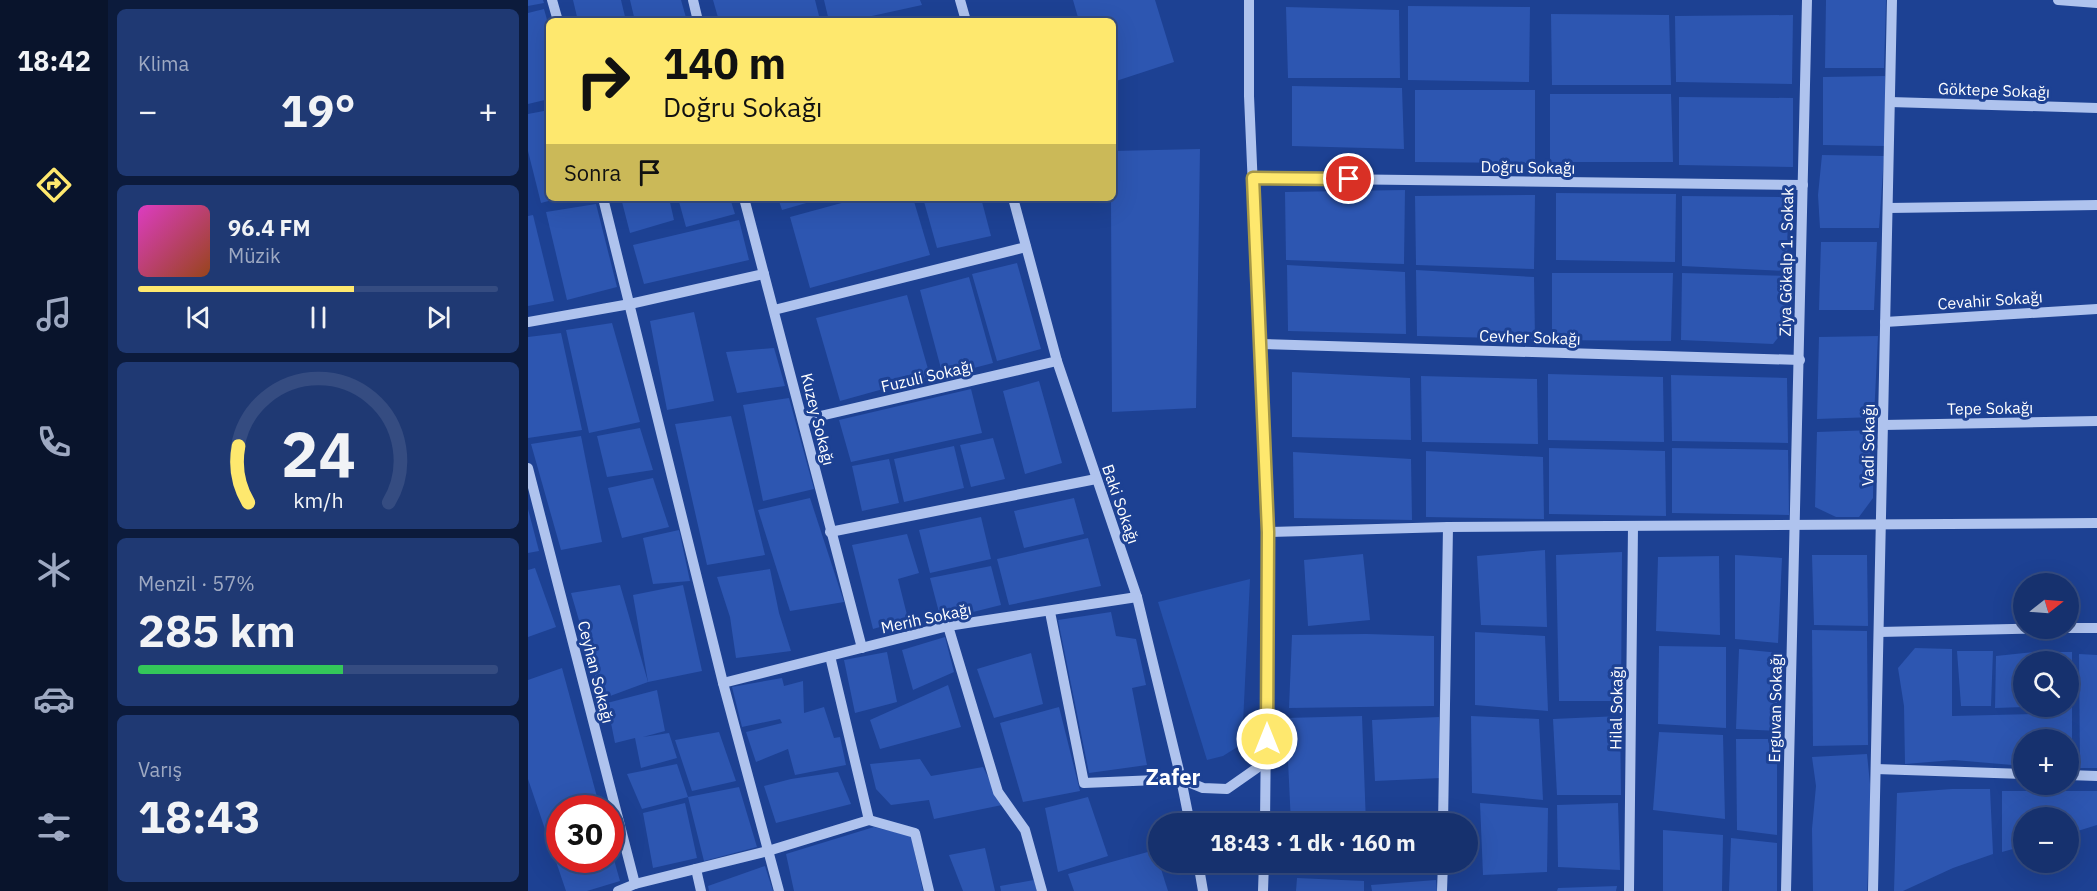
<!DOCTYPE html>
<html lang="tr">
<head>
<meta charset="utf-8">
<style>
	body { margin:0; font-family:"IBM Plex Sans",sans-serif; background:#1f3973; color:#f1f3f6; height:100vh; display:flex; flex-direction:column; font-size:22px; white-space:nowrap }
	* { box-sizing:border-box; margin:0 }
	p { font-size:20px; color:#9ea9c2 }
	.icon { flex:none; width:33px; height:33px; fill:none; stroke:currentColor; stroke-width:2; stroke-linecap:round; stroke-linejoin:round }
	.map { position:relative; flex:1; overflow:hidden }
	.panel { display:flex; flex-direction:column; gap:9px; padding:9px; background:#0c1b3c; width:420px }
	.panel>* { flex:none }
	.hud { position:absolute; left:18px; top:18px; width:570px; height:183px; border-radius:9px; box-shadow:0 6px 24px #0002,0 0 0 2px #354c81; background:#fee86e; color:#111; overflow:hidden }
	.needle { width:39px; rotate:73deg }
	.tools { position:absolute; left:1485px; top:573px; display:grid; gap:12px }
	.tools a { display:grid; place-items:center; width:66px; height:66px; border-radius:50%; background:#16316e; box-shadow:0 6px 24px #0002,0 0 0 2px #354c81; font-size:30px }
	.speed { position:absolute; left:18px; top:795px; display:flex; gap:12px; font-size:30px; font-weight:700; text-align:center }
	.speed>* { display:grid; place-content:center; width:78px; height:78px; border-radius:50%; background:#16316e; box-shadow:0 6px 24px #0002,0 0 0 2px #354c81; line-height:1 }
	.speed .limit { border:9px solid #d22; background:#fff; color:#111 }
	.pin { position:absolute; display:grid; place-items:center; width:51px; height:51px; color:#fff; margin:-26px; border:3px solid #fff; border-radius:50%; box-shadow:0 2px 6px #0007 }
	.me { position:absolute; width:66px; margin:-33px; rotate:0deg; stroke-linejoin:round; filter:drop-shadow(0 0 4px #0008) }
	.turn { display:flex; align-items:center; gap:21px; height:126px; padding:0 18px; font-size:27px }
	.turn .icon { width:78px; height:78px; stroke-width:2.5 }
	.turn b { display:block; font-size:42px; line-height:51px }
	.then { display:flex; align-items:center; height:57px; padding:0 18px; background:#0003; gap:12px; font-size:22px }
	.big { font-size:45px; font-weight:800; line-height:1.1 }
	.panel .card { flex:1; display:flex; flex-direction:column; justify-content:center; gap:9px; min-width:0; padding:0 21px; border-radius:9px; background:#1f3973 }
	.panel .dial { align-items:center; gap:0 }
	.dial svg { height:156px; overflow:visible; fill:none; stroke:#354c81; stroke-width:7; stroke-linecap:round; text-anchor:middle }
	.dial text { fill:#f1f3f6; stroke:none }
	.song { display:flex; align-items:center; gap:18px }
	.cover { width:72px; height:72px; border-radius:9px; background:linear-gradient(135deg,hsl(310 70% 55%),hsl(20 70% 35%)) }
	.played { height:6px; border-radius:3px; background:linear-gradient(90deg,#fee86e 60%,#354c81 60%) }
	.keys { display:flex; justify-content:space-around; direction:ltr }
	.heat { display:flex; justify-content:space-between; align-items:center; font-size:33px; direction:ltr }
	.charge { height:9px; border-radius:4px; background:linear-gradient(90deg,#34c759 57%,#354c81 0) }
	.trip { position:absolute; left:620px; top:813px; width:330px; height:60px; border-radius:30px; background:#16316e; box-shadow:0 6px 24px #0002,0 0 0 2px #354c81; font-weight:800; line-height:60px; text-align:center }
	main { display:flex; flex:1; min-height:0 }
	.dock { display:flex; flex-direction:column; width:108px; justify-content:space-around; align-items:center; background:#09142c; color:#9ea9c2 }
	.dock .icon { width:42px; height:42px }
	.dock .active { color:#fee86e }
	.dock b { font-size:27px; color:#f1f3f6 }
	.map>svg:first-child { display:block }
</style>
</head>
<body>
<main>
<nav class="dock">
<b>18:42</b>
<svg class="icon active" aria-label="directions" viewBox="0 0 24 24"><path d="M12 3l9 9-9 9-9-9zM9 14v-3h6M13 9l2 2-2 2"/></svg>
<svg class="icon" aria-label="music" viewBox="0 0 24 24"><path d="M9 18V5l10-2v13"/><circle cx="6" cy="18" r="3"/><circle cx="16" cy="16" r="3"/></svg>
<svg class="icon" aria-label="phone" viewBox="0 0 24 24"><path d="M5 4h4l2 5-3 2q2 4 5 5l2-3 5 2v4C11 20 4 13 5 4z"/></svg>
<svg class="icon" aria-label="climate" viewBox="0 0 24 24"><path d="M12 3v18M4 7l16 10M4 17L20 7"/></svg>
<svg class="icon" aria-label="car" viewBox="0 0 24 24"><path d="M5 17H2v-5l4-1 3-4h7l3 4 3 1v5h-3M9 17h6M6 11h13"/><circle cx="7" cy="17" r="2"/><circle cx="17" cy="17" r="2"/></svg>
<svg class="icon" aria-label="filters" viewBox="0 0 24 24"><path d="M4 7h16M4 17h16"/><circle cx="9" cy="7" r="2"/><circle cx="15" cy="17" r="2"/></svg>
</nav>
<section class="panel">
<div class="card"><p>Klima</p>
<div class="heat"><a>−</a><b class="big">19°</b><a>+</a></div>
</div>
<div class="card">
<div class="song"><i class="cover"></i><div><b>96.4 FM</b><p>Müzik</p></div></div>
<div class="played"></div>
<div class="keys"><svg class="icon" aria-label="previous" viewBox="0 0 24 24"><path d="M18 5L8 12l10 7zM5 5v14"/></svg><svg class="icon" aria-label="pause" viewBox="0 0 24 24"><path d="M8 5v14M16 5v14"/></svg><svg class="icon" aria-label="next" viewBox="0 0 24 24"><path d="M6 5l10 7-10 7zM19 5v14"/></svg></div>
</div>
<div class="card dial"><svg viewBox="0 0 100 80">
<path d="M14 69A42 42 0 1 1 86 69"/>
<path d="M14 69A42 42 0 0 1 9 40" stroke="#fee86e"/>
<text x="50" y="56" font-size="32" font-weight="700">24</text>
<text x="50" y="72" font-size="11">km/h</text>
</svg></div>
<div class="card"><p>Menzil · 57%</p><b class="big">285 km</b><div class="charge"></div></div>
<div class="card"><p>Varış</p><b class="big">18:43</b></div>
</section>
<div class="map">
<svg width="1569" height="891" viewBox="0 0 1569 891">
	<rect width="100%" height="100%" fill="#1d4193"/>
	<polygon fill="#2651ac" points="722,579 714,744 695,756 679,760 630,602"/>
	<g fill="#2d56b1">
		<polygon points="0,0 15,0 16,3 0,6"/>
		<polygon points="45,0 93,0 98,21 50,21"/>
		<polygon points="102,0 153,0 159,21 107,21"/>
		<polygon points="185,0 287,0 292,20 191,21"/>
		<polygon points="296,0 392,0 394,5 321,21 301,21"/>
		<polygon points="545,0 627,0 646,62 585,82 585,21 551,21"/>
		<polygon points="1298,0 1358,0 1356,68 1297,68"/>
		<polygon points="880,6 1002,7 1001,82 880,80"/>
		<polygon points="758,7 871,10 872,78 760,78"/>
		<polygon points="16,9 21,27 21,99 0,104 0,13"/>
		<polygon points="1023,14 1141,15 1143,85 1024,85"/>
		<polygon points="1265,15 1264,84 1148,82 1147,16"/>
		<polygon points="1357,76 1359,112 1356,146 1295,145 1295,77"/>
		<polygon points="764,86 874,88 876,149 764,146"/>
		<polygon points="887,90 1007,90 1007,163 887,162"/>
		<polygon points="1022,94 1143,94 1145,162 1022,162"/>
		<polygon points="1151,97 1265,98 1265,167 1151,165"/>
		<polygon points="21,110 21,198 28,199 13,203 0,151 0,114"/>
		<polygon points="672,149 668,408 584,412 583,198 585,198 585,151"/>
		<polygon points="1294,155 1356,156 1351,228 1292,228 1290,195"/>
		<polygon points="877,190 876,264 758,260 757,192"/>
		<polygon points="1028,193 1148,194 1147,262 1028,260"/>
		<polygon points="1007,195 1006,269 888,265 887,196"/>
		<polygon points="1154,196 1260,197 1259,271 1154,266"/>
		<polygon points="93,198 141,198 146,220 102,233"/>
		<polygon points="150,198 202,198 207,214 158,227"/>
		<polygon points="250,198 292,198 292,199 254,210"/>
		<polygon points="332,198 385,198 402,255 282,288 262,217"/>
		<polygon points="395,198 453,198 463,236 409,248"/>
		<polygon points="68,204 89,287 39,300 18,212"/>
		<polygon points="5,215 26,301 0,306 0,216"/>
		<polygon points="211,220 221,260 116,284 105,245"/>
		<polygon points="1293,242 1349,242 1346,310 1291,310"/>
		<polygon points="489,263 513,349 469,361 444,274"/>
		<polygon points="759,265 877,272 878,334 760,331"/>
		<polygon points="888,270 1006,277 1007,339 889,336"/>
		<polygon points="1024,273 1145,273 1143,341 1024,340"/>
		<polygon points="1154,273 1260,276 1261,324 1245,344 1153,340"/>
		<polygon points="441,277 465,363 415,376 392,290"/>
		<polygon points="379,295 402,376 312,401 288,318"/>
		<polygon points="166,312 186,401 139,410 122,321"/>
		<polygon points="84,323 112,422 61,433 38,330"/>
		<polygon points="33,333 54,430 0,438 0,337"/>
		<polygon points="1350,336 1346,417 1289,419 1291,337"/>
		<polygon points="246,348 257,386 209,393 198,352"/>
		<polygon points="764,372 882,378 883,440 764,437"/>
		<polygon points="1020,374 1135,377 1136,442 1020,440"/>
		<polygon points="1143,375 1259,378 1260,443 1144,441"/>
		<polygon points="893,376 1009,379 1010,444 894,442"/>
		<polygon points="511,381 534,463 497,474 475,391"/>
		<polygon points="443,389 454,433 323,462 311,420"/>
		<polygon points="261,398 286,489 235,501 215,405"/>
		<polygon points="203,416 237,555 179,565 147,424"/>
		<polygon points="112,428 125,470 79,477 69,436"/>
		<polygon points="1346,430 1345,498 1331,517 1308,517 1287,507 1289,432"/>
		<polygon points="53,436 74,542 33,550 3,444"/>
		<polygon points="465,438 477,479 443,487 432,445"/>
		<polygon points="426,446 436,488 376,502 366,459"/>
		<polygon points="1021,448 1137,451 1138,516 1021,514"/>
		<polygon points="1144,448 1260,450 1261,515 1144,513"/>
		<polygon points="898,451 1015,457 1016,519 898,517"/>
		<polygon points="765,452 883,459 884,520 766,518"/>
		<polygon points="361,459 371,503 334,511 324,466"/>
		<polygon points="125,478 141,527 94,538 80,488"/>
		<polygon points="282,498 316,602 262,611 230,510"/>
		<polygon points="546,498 556,534 496,548 486,511"/>
		<polygon points="0,509 11,551 0,553"/>
		<polygon points="453,517 463,559 402,573 391,530"/>
		<polygon points="151,530 162,581 125,584 115,538"/>
		<polygon points="379,534 391,573 370,579 380,619 345,629 324,545"/>
		<polygon points="560,538 573,586 481,605 469,559"/>
		<polygon points="1017,550 1019,627 953,625 949,556"/>
		<polygon points="1094,552 1093,701 1031,701 1028,555"/>
		<polygon points="835,554 842,620 780,626 776,560"/>
		<polygon points="1207,555 1254,558 1250,643 1207,639"/>
		<polygon points="1284,555 1339,555 1340,626 1286,625"/>
		<polygon points="1191,556 1192,635 1128,631 1130,557"/>
		<polygon points="463,566 473,605 413,620 402,578"/>
		<polygon points="7,568 28,627 0,637 0,570"/>
		<polygon points="242,569 251,613 263,651 208,658 202,617 189,577"/>
		<polygon points="92,585 120,682 74,699 43,593"/>
		<polygon points="155,585 174,671 120,682 105,595"/>
		<polygon points="583,612 588,636 608,639 618,685 604,688 619,765 561,773 530,620"/>
		<polygon points="1284,630 1339,631 1340,745 1285,746"/>
		<polygon points="947,632 1017,636 1020,711 947,705"/>
		<polygon points="838,634 906,636 906,706 761,708 764,635"/>
		<polygon points="417,637 426,672 385,690 374,650"/>
		<polygon points="1131,646 1198,647 1198,728 1130,724"/>
		<polygon points="1387,648 1424,649 1424,716 1507,714 1507,706 1540,706 1540,662 1496,662 1496,707 1467,708 1468,656 1506,652 1544,652 1544,768 1540,768 1540,740 1496,740 1496,766 1426,760 1377,764 1376,706 1370,668"/>
		<polygon points="1211,649 1253,653 1251,731 1208,729"/>
		<polygon points="1429,651 1465,651 1463,706 1433,706"/>
		<polygon points="359,652 369,702 327,713 316,660"/>
		<polygon points="503,653 515,704 466,718 449,669"/>
		<polygon points="1551,654 1569,655 1569,768 1552,768"/>
		<polygon points="34,668 72,808 32,808 32,860 82,860 83,849 92,881 59,891 38,891 0,779 0,680"/>
		<polygon points="254,678 256,686 275,681 276,713 296,707 306,738 312,737 318,765 267,775 260,749 228,762 218,732 254,723 252,719 214,727 204,687"/>
		<polygon points="420,685 433,727 352,749 342,720"/>
		<polygon points="129,690 137,731 115,737 141,733 149,758 113,768 107,738 87,743 79,703"/>
		<polygon points="531,707 552,791 495,802 472,723"/>
		<polygon points="834,716 838,824 763,824 758,718"/>
		<polygon points="943,716 1011,719 1015,800 944,793"/>
		<polygon points="1092,716 1093,795 1029,795 1025,719"/>
		<polygon points="911,717 913,778 847,781 844,720"/>
		<polygon points="191,732 208,781 164,791 147,740"/>
		<polygon points="1131,732 1195,735 1197,819 1125,810"/>
		<polygon points="1208,739 1249,739 1249,835 1209,830"/>
		<polygon points="1339,754 1342,784 1342,831 1339,891 1285,891 1284,829 1288,786 1284,757"/>
		<polygon points="392,759 403,776 455,767 474,805 406,819 401,800 363,805 348,789 342,764"/>
		<polygon points="149,764 160,797 114,809 99,774"/>
		<polygon points="310,772 323,804 248,823 236,786 263,779"/>
		<polygon points="211,787 229,847 176,861 160,797"/>
		<polygon points="1424,789 1462,789 1465,854 1425,868 1375,891 1366,891 1369,793"/>
		<polygon points="1474,791 1569,791 1569,825 1540,834 1540,818 1496,818 1496,846 1474,852"/>
		<polygon points="560,797 580,856 530,872 517,808"/>
		<polygon points="157,803 169,858 125,868 115,813"/>
		<polygon points="952,803 1020,808 1019,872 955,875"/>
		<polygon points="1090,803 1092,870 1030,867 1029,805"/>
		<polygon points="346,827 383,836 395,891 266,891 258,854"/>
		<polygon points="1135,830 1195,835 1194,891 1135,891"/>
		<polygon points="1203,838 1249,843 1249,891 1201,891"/>
		<polygon points="457,848 467,891 435,891 421,855"/>
		<polygon points="627,850 640,891 546,891 540,874"/>
		<polygon points="765,862 839,862 840,871 765,869"/>
		<polygon points="237,866 245,891 181,891 180,886"/>
		<polygon points="769,878 836,881 836,891 768,891"/>
		<polygon points="506,880 509,891 473,891 472,886"/>
		<polygon points="908,880 909,891 844,891 843,885"/>
		<polygon points="1089,886 1088,891 1029,891 1030,888"/>
	</g>
	<g fill="none" stroke-linecap="round" stroke-linejoin="round">
		<g stroke="#afc3ee" stroke-width="10">
			<polyline points="24,0 30,21"/>
			<polyline points="165,0 170,21"/>
			<polyline points="432,0 438,21"/>
			<polyline points="721,0 721,96 740,532 737,824"/>
			<polyline points="1530,0 1569,3"/>
			<polyline points="1362,102 1569,108"/>
			<polyline points="725,178 1275,185"/>
			<polyline points="75,198 195,683 251,891"/>
			<polyline points="216,198 334,648"/>
			<polyline points="485,198 529,361 609,597 653,779 662,824"/>
			<polyline points="1360,208 1569,205"/>
			<polyline points="246,310 498,247"/>
			<polyline points="0,322 102,304 236,274"/>
			<polyline points="1357,322 1569,309"/>
			<polyline points="732,344 1272,360"/>
			<polyline points="275,420 529,361"/>
			<polyline points="1355,425 1569,421"/>
			<polyline points="0,468 107,884"/>
			<polyline points="302,532 568,479"/>
			<polyline points="740,532 920,527 1569,523"/>
			<polyline points="522,612 556,783 653,779 675,788 699,789 739,761"/>
			<polyline points="420,626 470,792 497,830 514,891"/>
			<polyline points="1540,628 1569,628"/>
			<polyline points="1351,632 1528,628"/>
			<polyline points="302,656 341,820"/>
			<polyline points="195,683 420,626 609,597"/>
			<polyline points="1348,769 1496,774"/>
			<polyline points="1540,775 1569,776"/>
			<polyline points="915,824 920,527"/>
			<polyline points="670,862 675,891"/>
			<polyline points="168,869 173,891"/>
			<polyline points="90,891 107,884 240,851 341,820 387,833 401,891"/>
			<polyline points="735,891 736,862"/>
			<polyline points="914,891 915,862"/>
			<polyline points="1101,891 1105,526"/>
			<polyline points="1258,891 1279,0"/>
			<polyline points="1345,891 1364,0"/>
		</g>
	</g>
	<g fill="none" stroke-linecap="round" stroke-linejoin="round">
		<defs>
			<polyline id="route" points="739,739 740,532 725,178 821,179"/>
		</defs>
		<use href="#route" stroke="#a59748" stroke-width="15"/>
		<use href="#route" stroke="#fee86e" stroke-width="10"/>
	</g>
	<g text-anchor="middle" dominant-baseline="central" stroke-width="6" stroke-linejoin="round" paint-order="stroke">
		<g font-size="16" fill="#fff" stroke="#1d4193">
			<text transform="translate(1466 90) rotate(2)">Göktepe Sokağı</text>
			<text transform="translate(1000 167) rotate(1)">Doğru Sokağı</text>
			<text transform="translate(1258 262) rotate(-89)">Ziya Gökalp 1. Sokak</text>
			<text transform="translate(1462 300) rotate(-4)">Cevahir Sokağı</text>
			<text transform="translate(1002 337) rotate(2)">Cevher Sokağı</text>
			<text transform="translate(399 376) rotate(-13)">Fuzuli Sokağı</text>
			<text transform="translate(1462 408) rotate(-1)">Tepe Sokağı</text>
			<text transform="translate(290 419) rotate(76)">Kuzey Sokağı</text>
			<text transform="translate(1340 445) rotate(-89)">Vadi Sokağı</text>
			<text transform="translate(593 504) rotate(71)">Baki Sokağı</text>
			<text transform="translate(398 618) rotate(-12)">Merih Sokağı</text>
			<text transform="translate(68 672) rotate(76)">Ceyhan Sokağı</text>
			<text transform="translate(1088 708) rotate(-89)">Hilal Sokağı</text>
			<text transform="translate(1247 708) rotate(-89)">Erguvan Sokağı</text>
		</g>
		<g font-size="22" font-weight="bold" fill="#fff" stroke="#1d4193">
			<text x="645" y="776">Zafer</text>
		</g>
	</g>
</svg>
<div class="tools">
<a><svg class="needle" viewBox="-14 -14 28 28"><path d="M0-13l5 13h-10z" fill="#e53935"/><path d="M0 13l5-13h-10z" fill="#9ea9c2"/></svg></a>
<a><svg class="icon" aria-label="search" viewBox="0 0 24 24"><circle cx="10" cy="10" r="6"/><path d="M15 15l6 6"/></svg></a>
<a>+</a>
<a>−</a>
</div>
<div class="speed"><div class="limit">30</div></div>
<div class="pin" style="left:821px;top:179px;background:#d93025"><svg class="icon" aria-label="arrive" viewBox="0 0 24 24"><path d="M6 21V4h12l-3 4 3 4H6"/></svg></div>
<svg class="me" style="left:739px;top:739px" viewBox="-20 -20 40 40"><circle r="17" fill="#fee86e" stroke="#fff" stroke-width="3"/><path d="M0-11L8 9 0 5-8 9z" fill="#fff"/></svg>
<div class="trip">18:43 · 1 dk · 160 m</div>
<div class="hud">
<div class="turn"><svg class="icon" aria-label="right" viewBox="0 0 24 24"><path d="M7 20v-9h11M14 6l5 5-5 5"/></svg><div><b>140 m</b>Doğru Sokağı</div></div>
<div class="then">Sonra<svg class="icon" aria-label="arrive" viewBox="0 0 24 24"><path d="M6 21V4h12l-3 4 3 4H6"/></svg></div>
</div>
</div>
</main>
</body>
</html>
